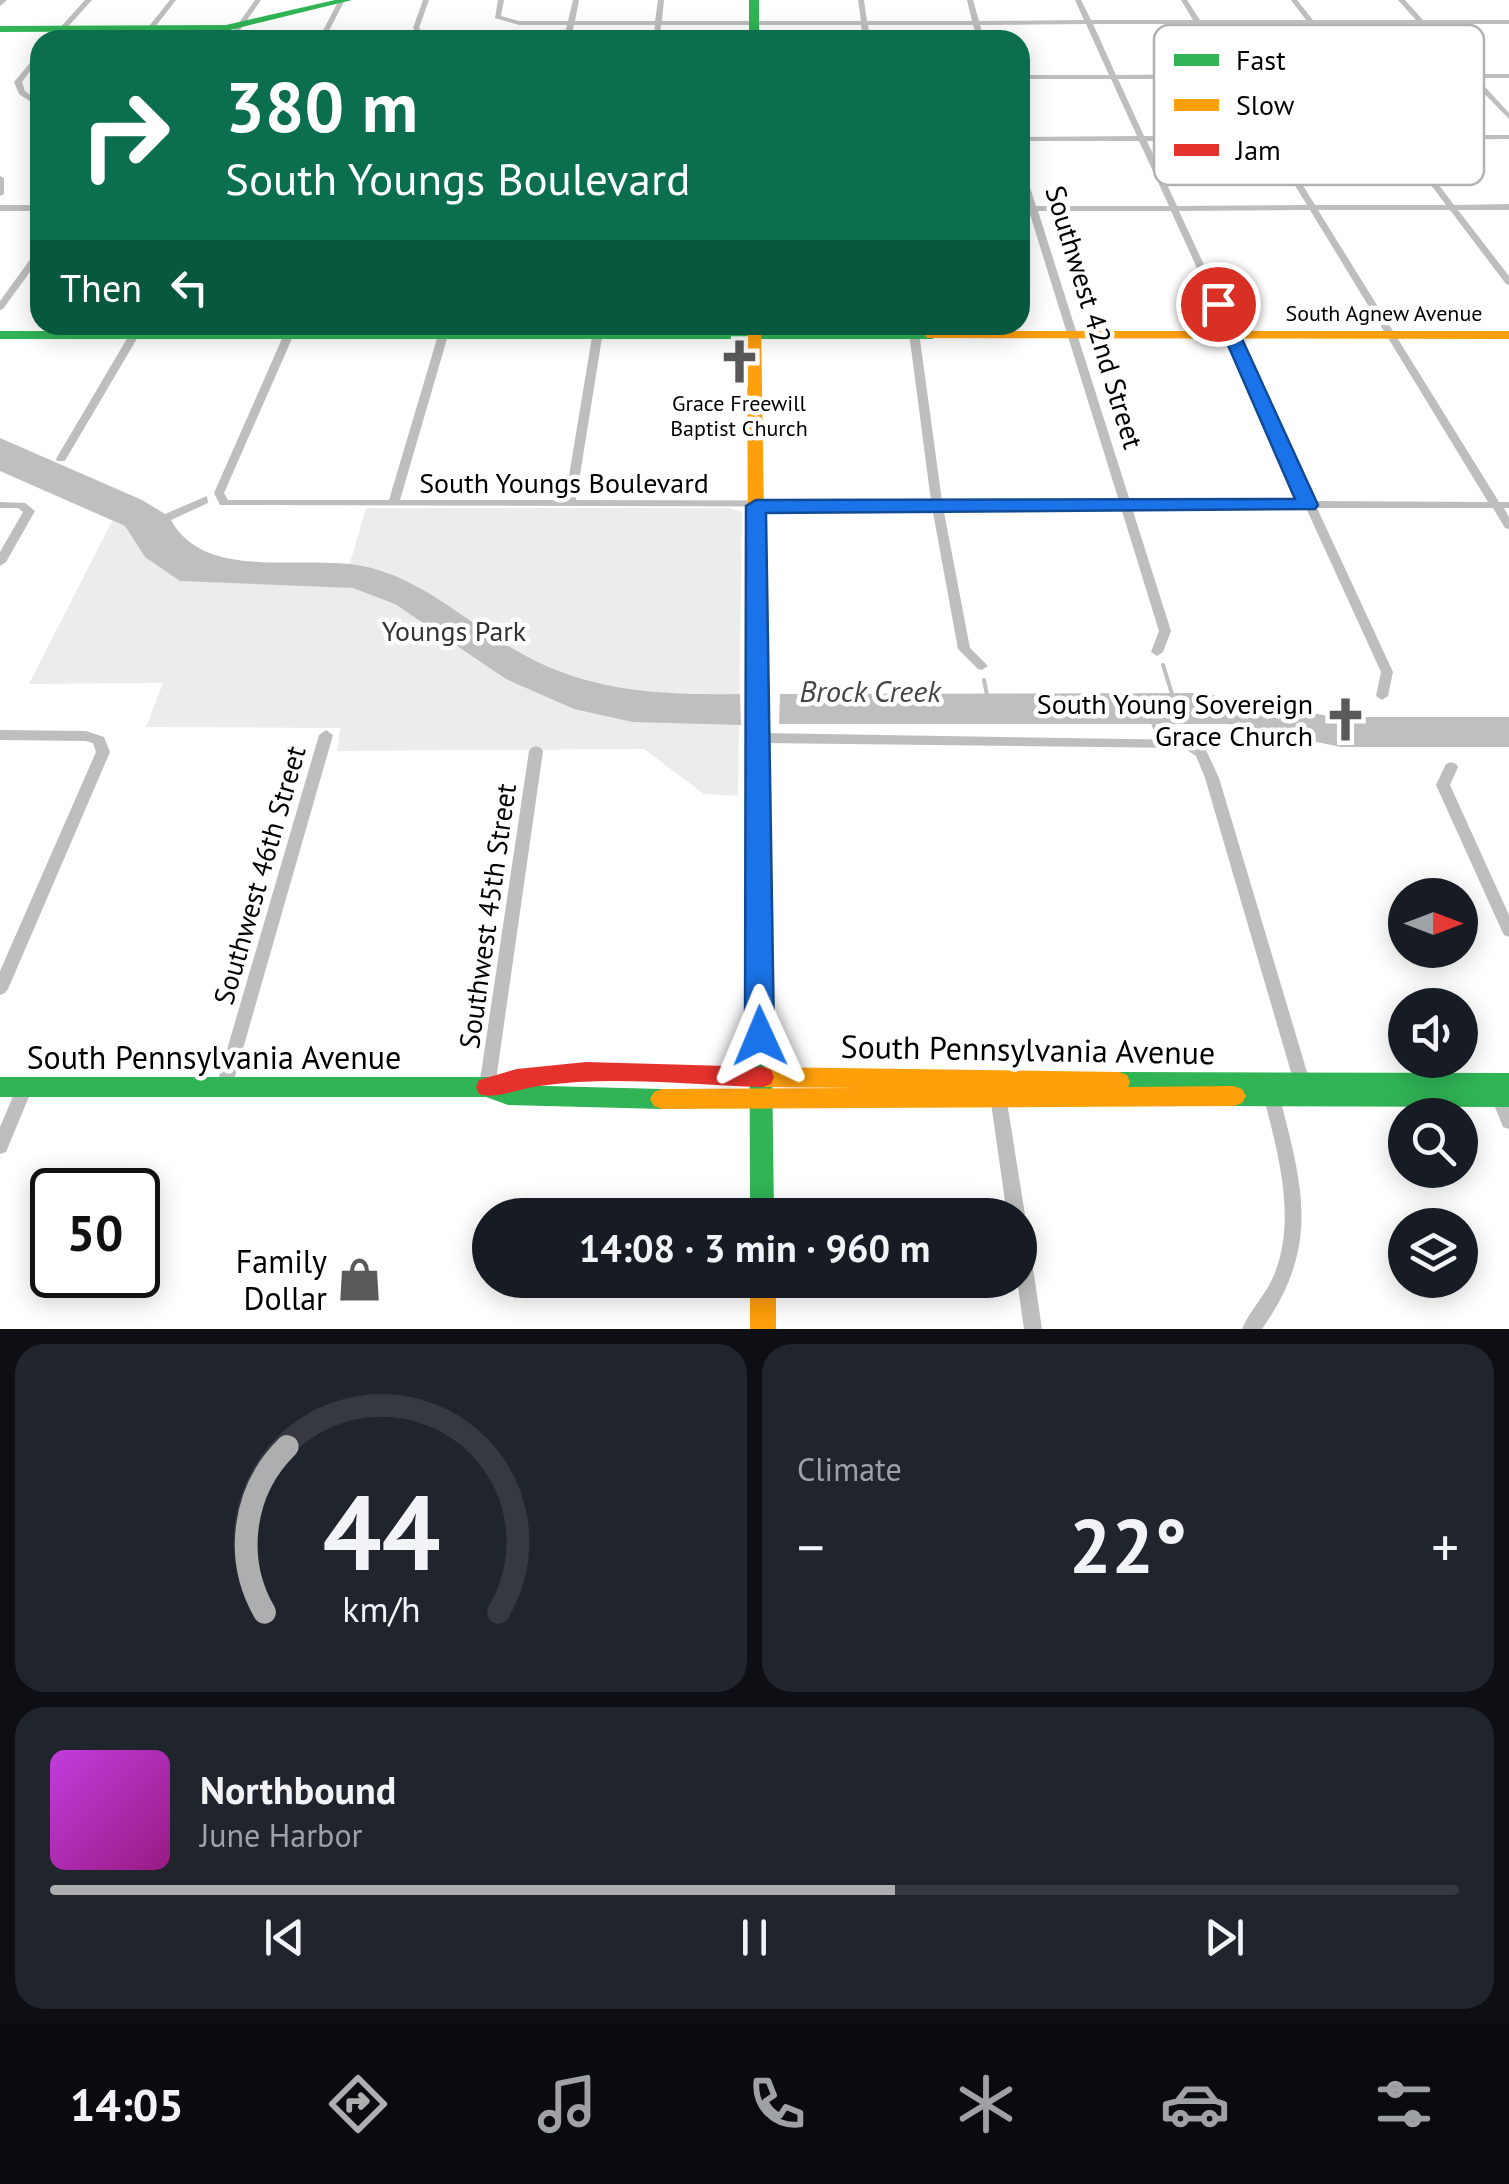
<!DOCTYPE html>
<html lang="en">
<head>
<meta charset="utf-8">
<style>
	body { margin:0; font-family:"PT Sans",sans-serif; background:#20242c; color:#f1f3f6; height:100vh; display:flex; flex-direction:column; font-size:38px; white-space:nowrap }
	* { box-sizing:border-box; margin:0 }
	p { font-size:32px; color:#9ea1a6 }
	.icon { flex:none; width:55px; height:55px; fill:none; stroke:currentColor; stroke-width:2; stroke-linecap:round; stroke-linejoin:round }
	.map { position:relative; height:1329px; overflow:hidden }
	.side { display:flex; flex-direction:column; gap:15px; padding:15px; background:#0d0f14; flex:1 }
	.side>* { flex:none }
	.guide { position:absolute; left:30px; top:30px; width:1000px; height:305px; border-radius:30px; box-shadow:0 5px 25px #0003; background:#0b6e4f; color:#fff; overflow:hidden }
	.needle { width:65px; rotate:90deg }
	.controls { position:absolute; left:1388px; top:878px; display:grid; gap:20px }
	.controls a { display:grid; place-items:center; width:90px; height:90px; border-radius:50%; background:#171b24; box-shadow:0 5px 25px #0003; font-size:50px }
	.speed { position:absolute; left:30px; top:1168px; display:flex; gap:20px; font-size:50px; font-weight:700; text-align:center }
	.speed>* { display:grid; place-content:center; width:130px; height:130px; border-radius:50%; background:#171b24; box-shadow:0 5px 25px #0003; line-height:1 }
	.speed .limit { border:5px solid #111; border-radius:15px; background:#fff; color:#111 }
	.pin { position:absolute; display:grid; place-items:center; width:85px; height:85px; color:#fff; margin:-42px; border:5px solid #fff; border-radius:50%; box-shadow:0 2px 10px #0007 }
	.me { position:absolute; width:110px; margin:-55px; rotate:359deg; stroke-linejoin:round; filter:drop-shadow(0 0 8px #0008) }
	.turn { display:flex; align-items:center; gap:35px; height:210px; padding:0 30px; font-size:45px }
	.turn .icon { width:130px; height:130px; stroke-width:2.5 }
	.turn b { display:block; font-size:70px; line-height:85px }
	.then { display:flex; align-items:center; height:95px; padding:0 30px; background:#0003; gap:20px; font-size:38px }
	.big { font-size:75px; font-weight:700; line-height:1.1 }
	.side .card { flex:1; display:flex; flex-direction:column; justify-content:center; gap:15px; min-width:0; padding:0 35px; border-radius:30px; background:#20242c }
	.side .dial { align-items:center; gap:0 }
	.dial svg { height:260px; overflow:visible; fill:none; stroke:#363941; stroke-width:7; stroke-linecap:round; text-anchor:middle }
	.dial text { fill:#f1f3f6; stroke:none }
	.song { display:flex; align-items:center; gap:30px }
	.cover { width:120px; height:120px; border-radius:15px; background:linear-gradient(135deg,hsl(290 70% 55%),hsl(310 70% 35%)) }
	.played { height:10px; border-radius:5px; background:linear-gradient(90deg,#adaeaf 60%,#363941 60%) }
	.keys { display:flex; justify-content:space-around; direction:ltr }
	.heat { display:flex; justify-content:space-between; align-items:center; font-size:55px; direction:ltr }
	.side .tiles { flex:1; display:grid; gap:15px; grid-template-columns:1fr 1fr }
	.card:last-child { grid-column:span 2 }
	.trip { position:absolute; left:472px; top:1198px; width:565px; height:100px; border-radius:50px; background:#171b24; box-shadow:0 5px 25px #0003; font-weight:700; line-height:100px; text-align:center }
	.tab-bar { display:flex; height:160px; justify-content:space-around; align-items:center; background:#090b0e; color:#9ea1a6 }
	.tab-bar .icon { width:70px; height:70px }
	.tab-bar .current { color:#adaeaf }
	.tab-bar b { font-size:45px; color:#f1f3f6 }
	.map>svg:first-child { display:block }
</style>
</head>
<body>
<div class="map">
<svg width="1509" height="1329" viewBox="0 0 1509 1329">
	<rect width="100%" height="100%" fill="#fff"/>
	<polygon fill="#ececec" points="366,508 730,508 742,512 738,796 704,794 644,749 337,751 340,728 146,727 163,683 29,684 112,521 125,526 145,557 256,584 332,585 350,563"/>
	<g fill="#bfbfbf">
		<path d="M0 438 142 500 165 514 207 496 208 503 171 520C207 586 311 550 375 569 431 585 475 629 526 656 595 693 664 695 740 694L741 725 633 722 574 709 506 679 395 604 353 588 180 581 145 557 125 526 0 471Z"/>
		<polygon points="1201,693 1334,717 1509,717 1509,747 1341,747 1229,724 779,724 780,694"/>
	</g>
	<g fill="none" stroke-linecap="round" stroke-linejoin="round">
		<g stroke="#bfbfbf" stroke-width="4">
			<polyline points="1163,665 1172,694"/>
			<polyline points="984,680 987,695"/>
			<polyline points="1152,720 1157,734"/>
		</g>
		<g fill="#bebebe" fill-rule="evenodd">
			<polygon points="0,0 7,0 0,6"/>
			<polygon points="85,0 92,0 56,40 49,40"/>
			<polygon points="170,0 176,0 145,40 138,40"/>
			<polygon points="255,0 261,0 233,40 227,40"/>
			<polygon points="339,0 345,0 324,40 318,40"/>
			<polygon points="423,0 429,0 419,28 429,40 422,40 413,28"/>
			<path d="M498 0H504L501 16 519 21H568L573 0H579L575 21H655L658 0H664L662 21H861L858 0H864L867 21H972L967 0H973L979 21 1084 20 1075 0H1081L1091 20H1193L1181 0H1187L1200 20H1306L1291 0H1297L1313 20H1416L1398 0H1405L1423 20H1509V24H1427L1473 74H1509V78H1477L1509 113V119L1469 78H1358L1401 135H1509V139L1405 140 1454 205 1509 204V210H1458L1509 276V285L1506 284 1450 210H1318L1499 502H1509V508H1504L1509 517V529L1505 528 1493 508H1317L1393 672 1388 696 1382 700 1376 696 1381 672 1306 508H1132L1171 631 1163 652 1157 656 1151 652 1159 631 1121 508 943 507 970 648 988 666 982 670 978 669 958 649 932 507 220 505 214 493 288 325H298L224 493 228 500H389L441 325H451L400 500H565L594 325H604L576 500 931 501 908 325H918L942 501H1119L1029 211 1020 212V206H1028L1020 182V167L1024 169 1036 206H1169L1139 141H1020V137L1137 136 1111 79H1020V75H1109L1086 24 980 25 984 40H978L973 25H868L870 40H864L861 25H661L659 40H653L655 25H574L570 40H564L567 25H519L495 18ZM1093 24H1196L1226 74 1116 75ZM1202 24H1309L1347 74H1234ZM1316 24H1420L1465 74H1354ZM1350 78 1393 135 1272 136 1236 79ZM1118 79H1229L1264 136H1144ZM1267 140 1307 205 1177 206 1147 141ZM1275 140H1397L1446 205H1315ZM1310 210 1488 502 1314 501 1179 211ZM1038 211H1171L1303 501H1130Z"/>
			<polygon points="40,51 40,58 22,82 25,91 40,102 40,108 19,94 14,82"/>
			<polygon points="0,176 4,178 4,194 0,196"/>
			<rect x="0" y="205" width="40" height="6"/>
			<polygon points="40,249 40,258 3,309 0,310 0,301 37,250"/>
			<polygon points="135,325 145,325 66,459 65,461 57,461 56,459"/>
			<polygon points="0,502 25,503 35,511 6,562 0,566 0,552 23,512 18,508 0,508"/>
			<polygon points="0,730 86,731 104,737 110,752 8,989 5,993 0,995 0,971 96,752 93,743 86,741 0,740"/>
			<polygon points="326,730 333,735 232,1087 230,1092 224,1094 218,1092 216,1087 319,735"/>
			<polygon points="759,733 1192,740 1206,750 1219,778 1310,1082 1308,1087 1296,1092 1290,1090 1288,1085 1293,1079 1205,778 1196,756 1184,748 759,743 752,738"/>
			<polygon points="536,746 541,748 543,751 495,1087 493,1092 487,1094 481,1092 479,1087 529,751 531,748"/>
			<polygon points="1451,762 1456,764 1458,767 1450,785 1509,915 1509,937 1504,935 1502,931 1436,785 1446,764"/>
			<polygon points="25,1080 31,1082 33,1087 6,1152 0,1154 0,1127 19,1082"/>
			<polygon points="997,1082 1003,1084 1005,1089 1025,1215 1020,1222 1020,1215 1007,1215 989,1089 991,1084"/>
			<path d="M1279 1088 1285 1090 1287 1095 1285 1100 1281 1102C1304 1191 1319 1248 1262 1329H1242C1250 1310 1266 1295 1274 1275 1297 1219 1278 1154 1264 1098L1266 1093Z"/>
			<polygon points="1499,1090 1505,1092 1509,1101 1509,1129 1503,1127 1491,1097 1493,1092"/>
			<polygon points="1020,1233 1026,1235 1029,1241 1042,1329 1024,1329 1017,1280 1020,1280"/>
		</g>
		<g fill="#30b455" fill-rule="evenodd">
			<polygon points="335,0 352,0 226,31 0,32 0,26 226,25"/>
			<rect x="749" y="0" width="10" height="40"/>
			<polygon points="0,331 932,331 939,335 932,339 0,339"/>
			<polygon points="759,822 766,824 769,829 774,1215 750,1215 749,829 752,824"/>
			<polygon points="1119,1072 1509,1073 1509,1107 1234,1106 1226,1103 1222,1096 1224,1092 1119,1092 1111,1089 1108,1082 1111,1075"/>
			<polygon points="0,1077 487,1077 508,1085 662,1089 670,1092 674,1099 670,1106 662,1109 508,1105 486,1097 0,1097"/>
		</g>
		<g fill="#ff9f0a" fill-rule="evenodd">
			<polygon points="747,325 761,325 769,829 766,834 752,834 749,829"/>
			<polygon points="932,331 1509,331 1509,339 927,338 925,335"/>
			<polygon points="763,1067 1119,1072 1127,1075 1130,1082 1128,1087 1234,1086 1242,1089 1246,1096 1242,1103 1234,1106 662,1109 654,1106 650,1099 654,1092 662,1089 857,1088 763,1087 755,1084 752,1077 755,1070"/>
			<rect x="750" y="1280" width="26" height="49"/>
		</g>
		<path fill="#e5322d" fill-rule="evenodd" d="M586 1062 763 1067 771 1070 774 1077 771 1084 763 1087C689 1085 613 1075 539 1086 521 1088 495 1100 479 1094L476 1087 479 1080 517 1069Z"/>
	</g>
	<polygon fill="#1a73e8" stroke="#114b97" stroke-width="2.5" points="1218,298 1226,304 1318,505 1315,509 766,513 774,1036 770,1044 760,1048 749,1044 745,1036 746,506 756,500 1295,499 1210,304"/>
	<defs>
		<symbol id="church-bare" viewBox="-9 -9 18 18"><path d="M-1.2-6h2.4v3.5h3.3v2.4h-3.3V6h-2.4V-.1h-3.3v-2.4h3.3Z" fill="#595959" stroke="#fff" stroke-width="2.5" paint-order="stroke"/></symbol>
		<symbol id="shop-bare" viewBox="-9 -9 18 18"><path d="M-5-2.5h2.3a2.7 3.5 0 0 1 5.4 0H5L5.5 6h-11ZM-1.5-2.5h3a1.5 2.3 0 0 0-3 0Z" fill="#595959" stroke="#fff" stroke-width="2.5" paint-order="stroke"/></symbol>
	</defs>
	<g fill-rule="evenodd">
		<use href="#church-bare" x="708" y="330" width="63" height="63"/>
		<use href="#church-bare" x="1314" y="688" width="63" height="63"/>
		<use href="#shop-bare" x="328" y="1248" width="63" height="63"/>
	</g>
	<g text-anchor="middle" dominant-baseline="central" stroke-width="9" stroke-linejoin="round" paint-order="stroke">
		<g font-size="22" fill="#000" stroke="#fff">
			<text x="1384" y="313">South Agnew Avenue</text>
		</g>
		<g font-size="22" fill="#000" stroke="#fff">
			<text x="739" y="403">Grace Freewill<tspan x="739" dy="25">Baptist Church</tspan></text>
		</g>
		<g font-size="28" fill="#000" stroke="#fff">
			<text transform="translate(1095 317) rotate(73)">Southwest 42nd Street</text>
			<text x="564" y="482">South Youngs Boulevard</text>
			<text transform="translate(259 875) rotate(-74)">Southwest 46th Street</text>
			<text transform="translate(487 916) rotate(-82)">Southwest 45th Street</text>
		</g>
		<g font-size="28" fill="#333" stroke="#fff">
			<text x="454" y="630">Youngs Park</text>
		</g>
		<g font-size="28" fill="#000" stroke="#fff" text-anchor="end">
			<text x="1313" y="703">South Young Sovereign<tspan x="1313" dy="32">Grace Church</tspan></text>
		</g>
		<g font-size="30" font-style="italic" fill="#444" stroke="#fff">
			<text x="870" y="690">Brock Creek</text>
		</g>
		<g font-size="32" fill="#000" stroke="#fff">
			<text transform="translate(1028 1049) rotate(1)">South Pennsylvania Avenue</text>
			<text x="214" y="1057">South Pennsylvania Avenue</text>
		</g>
		<g font-size="32" fill="#000" stroke="#fff" text-anchor="end">
			<text x="327" y="1261">Family<tspan x="327" dy="37">Dollar</tspan></text>
		</g>
	</g>
	<rect x="1154" y="25" width="330" height="160" rx="15" fill="#fff" stroke="#b2b2b2" stroke-width="2.5"/>
	<rect x="1174" y="54" width="45" height="12" fill="#30b455"/>
	<rect x="1174" y="99" width="45" height="12" fill="#ff9f0a"/>
	<rect x="1174" y="144" width="45" height="12" fill="#e5322d"/>
	<g font-size="28" fill="#000">
		<text x="1236" y="70">Fast</text>
		<text x="1236" y="115">Slow</text>
		<text x="1236" y="160">Jam</text>
	</g>
</svg>
<div class="controls">
<a><svg class="needle" viewBox="-14 -14 28 28"><path d="M0-13l5 13h-10z" fill="#e53935"/><path d="M0 13l5-13h-10z" fill="#9ea1a6"/></svg></a>
<a><svg class="icon" aria-label="sound" viewBox="0 0 24 24"><path d="M4 9h4l5-4v14l-5-4H4zM17 9q2 3 0 6"/></svg></a>
<a><svg class="icon" aria-label="search" viewBox="0 0 24 24"><circle cx="10" cy="10" r="6"/><path d="M15 15l6 6"/></svg></a>
<a><svg class="icon" aria-label="layers" viewBox="0 0 24 24"><path d="M12 4l9 5-9 5-9-5zM3 14l9 5 9-5"/></svg></a>
</div>
<div class="speed"><div class="limit">50</div></div>
<div class="pin" style="left:1218px;top:304px;background:#d93025"><svg class="icon" aria-label="arrive" viewBox="0 0 24 24"><path d="M6 21V4h12l-3 4 3 4H6"/></svg></div>
<svg class="me" style="left:760px;top:1036px" viewBox="-20 -20 40 40"><path d="M0-17L14 15 0 8-14 15z" fill="#1a73e8" stroke="#fff" stroke-width="4"/></svg>
<div class="trip">14:08 · 3 min · 960 m</div>
<div class="guide">
<div class="turn"><svg class="icon" aria-label="right" viewBox="0 0 24 24"><path d="M7 20v-9h11M14 6l5 5-5 5"/></svg><div><b>380 m</b>South Youngs Boulevard</div></div>
<div class="then">Then<svg class="icon" aria-label="left" viewBox="0 0 24 24"><path d="M17 20v-9H6M10 6l-5 5 5 5"/></svg></div>
</div>
</div>
<section class="side">
<div class="tiles">
<div class="card dial"><svg viewBox="0 0 100 80">
<path d="M14 69A42 42 0 1 1 86 69"/>
<path d="M14 69A42 42 0 0 1 21 18" stroke="#adaeaf"/>
<text x="50" y="56" font-size="32" font-weight="700">44</text>
<text x="50" y="72" font-size="11">km/h</text>
</svg></div>
<div class="card"><p>Climate</p>
<div class="heat"><a>−</a><b class="big">22°</b><a>+</a></div>
</div>
<div class="card">
<div class="song"><i class="cover"></i><div><b>Northbound</b><p>June Harbor</p></div></div>
<div class="played"></div>
<div class="keys"><svg class="icon" aria-label="previous" viewBox="0 0 24 24"><path d="M18 5L8 12l10 7zM5 5v14"/></svg><svg class="icon" aria-label="pause" viewBox="0 0 24 24"><path d="M8 5v14M16 5v14"/></svg><svg class="icon" aria-label="next" viewBox="0 0 24 24"><path d="M6 5l10 7-10 7zM19 5v14"/></svg></div>
</div>
</div>
</section>
<nav class="tab-bar">
<b>14:05</b>
<svg class="icon current" aria-label="directions" viewBox="0 0 24 24"><path d="M12 3l9 9-9 9-9-9zM9 14v-3h6M13 9l2 2-2 2"/></svg>
<svg class="icon" aria-label="music" viewBox="0 0 24 24"><path d="M9 18V5l10-2v13"/><circle cx="6" cy="18" r="3"/><circle cx="16" cy="16" r="3"/></svg>
<svg class="icon" aria-label="phone" viewBox="0 0 24 24"><path d="M5 4h4l2 5-3 2q2 4 5 5l2-3 5 2v4C11 20 4 13 5 4z"/></svg>
<svg class="icon" aria-label="climate" viewBox="0 0 24 24"><path d="M12 3v18M4 7l16 10M4 17L20 7"/></svg>
<svg class="icon" aria-label="car" viewBox="0 0 24 24"><path d="M5 17H2v-5l4-1 3-4h7l3 4 3 1v5h-3M9 17h6M6 11h13"/><circle cx="7" cy="17" r="2"/><circle cx="17" cy="17" r="2"/></svg>
<svg class="icon" aria-label="filters" viewBox="0 0 24 24"><path d="M4 7h16M4 17h16"/><circle cx="9" cy="7" r="2"/><circle cx="15" cy="17" r="2"/></svg>
</nav>
</body>
</html>
